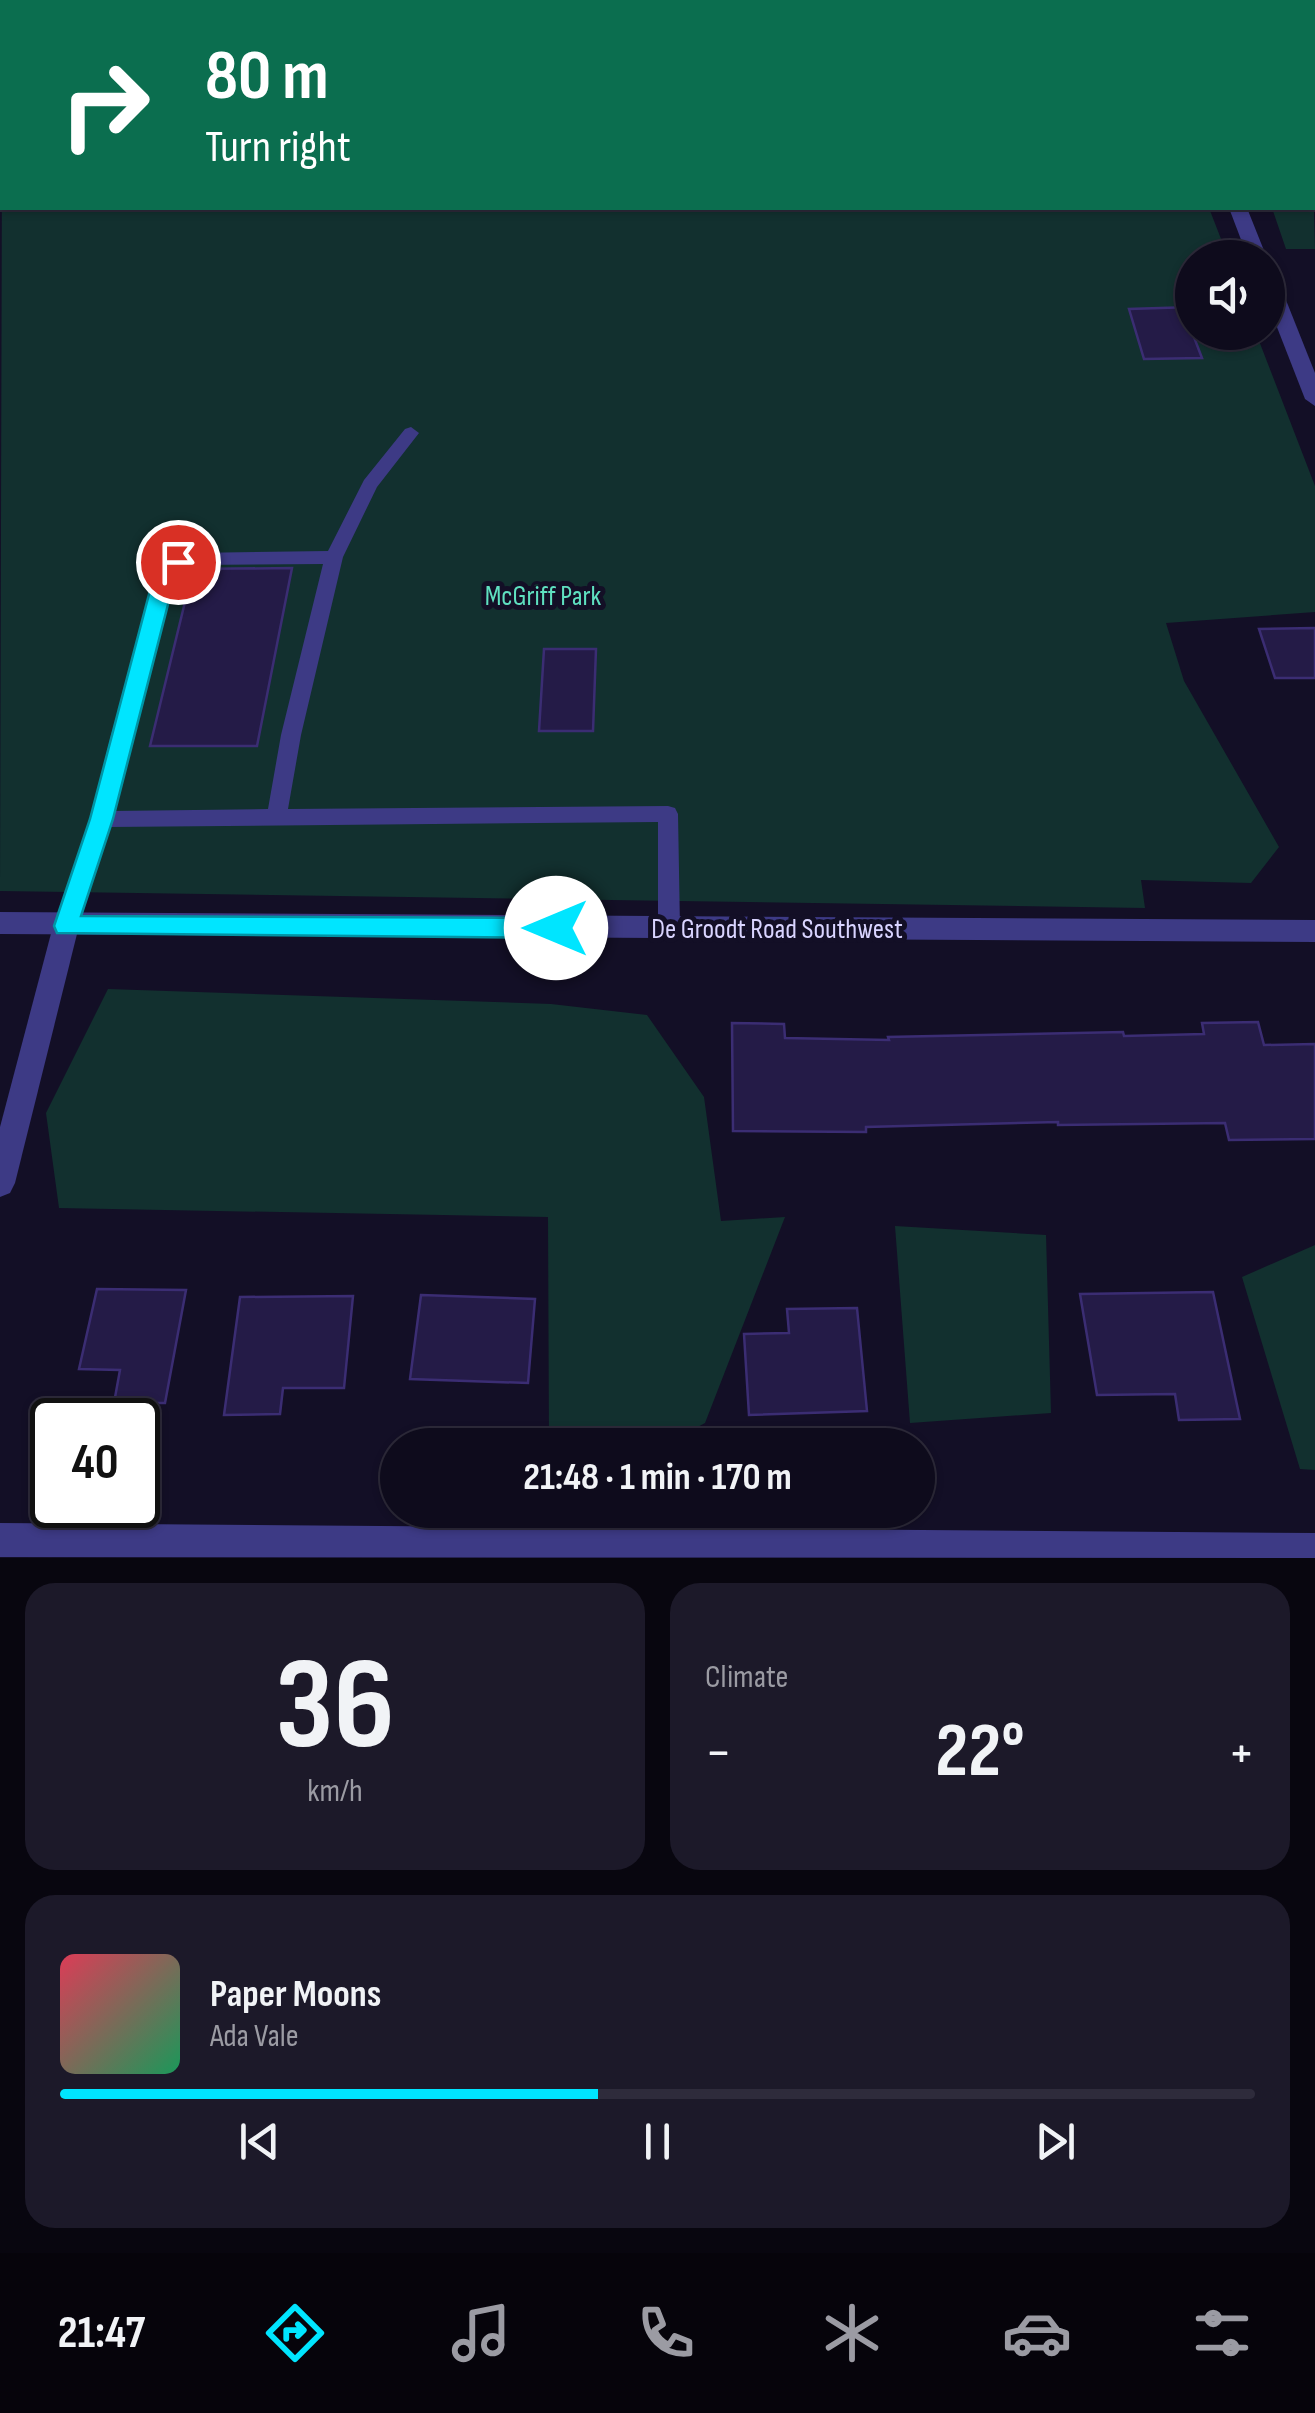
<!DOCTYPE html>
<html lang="en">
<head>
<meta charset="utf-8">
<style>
	body { margin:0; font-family:"Sofia Sans Condensed",sans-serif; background:#1c1929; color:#f1f3f6; height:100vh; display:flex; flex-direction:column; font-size:38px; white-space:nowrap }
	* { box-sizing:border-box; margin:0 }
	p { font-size:32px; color:#9b9ba3 }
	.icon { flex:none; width:55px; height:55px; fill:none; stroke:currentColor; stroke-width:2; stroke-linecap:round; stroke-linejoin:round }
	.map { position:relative; height:1558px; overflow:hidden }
	.side { display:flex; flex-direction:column; gap:25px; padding:25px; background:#08060f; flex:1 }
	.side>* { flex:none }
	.banner { position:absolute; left:0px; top:0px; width:1315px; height:210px; box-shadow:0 2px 8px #0004,0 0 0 2px #2e2b3b; background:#0b6e4f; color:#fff; overflow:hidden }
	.controls { position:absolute; left:1175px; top:240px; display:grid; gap:20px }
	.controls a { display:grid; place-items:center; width:110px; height:110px; border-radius:50%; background:#0e0b1c; box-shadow:0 2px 8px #0004,0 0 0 2px #2e2b3b; font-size:50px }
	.speed { position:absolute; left:30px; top:1398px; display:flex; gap:20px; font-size:50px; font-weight:700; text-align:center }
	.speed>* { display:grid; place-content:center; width:130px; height:130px; border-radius:50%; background:#0e0b1c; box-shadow:0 2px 8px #0004,0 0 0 2px #2e2b3b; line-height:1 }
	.speed .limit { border:5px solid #111; border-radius:15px; background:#fff; color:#111 }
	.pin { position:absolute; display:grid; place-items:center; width:85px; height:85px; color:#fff; margin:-42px; border:5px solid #fff; border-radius:50%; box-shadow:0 2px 10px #0007 }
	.me { position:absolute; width:110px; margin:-55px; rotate:270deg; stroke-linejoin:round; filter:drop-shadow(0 0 8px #0008) }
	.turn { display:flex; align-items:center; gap:35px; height:210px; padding:0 40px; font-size:45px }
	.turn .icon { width:130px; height:130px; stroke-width:2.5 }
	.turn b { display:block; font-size:70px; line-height:85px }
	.big { font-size:75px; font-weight:700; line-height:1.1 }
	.side .widget { flex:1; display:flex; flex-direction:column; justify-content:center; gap:15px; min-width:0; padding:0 35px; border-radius:30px; background:#1c1929 }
	.side .dial { align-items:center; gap:0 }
	.dial b { font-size:130px; line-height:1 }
	.song { display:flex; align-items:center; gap:30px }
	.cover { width:120px; height:120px; border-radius:15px; background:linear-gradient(135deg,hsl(350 70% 55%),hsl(150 70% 35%)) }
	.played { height:10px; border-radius:5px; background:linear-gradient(90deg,#00e5ff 45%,#2e2b3b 45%) }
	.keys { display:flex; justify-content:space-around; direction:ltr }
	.heat { display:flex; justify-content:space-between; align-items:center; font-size:55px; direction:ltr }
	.side .tiles { flex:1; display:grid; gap:25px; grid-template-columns:1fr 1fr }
	.widget:last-child { grid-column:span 2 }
	.trip { position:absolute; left:380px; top:1428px; width:555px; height:100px; border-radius:50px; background:#0e0b1c; box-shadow:0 2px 8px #0004,0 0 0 2px #2e2b3b; font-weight:700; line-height:100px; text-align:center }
	.tabs { display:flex; height:160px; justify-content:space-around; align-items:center; background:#06040b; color:#9b9ba3 }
	.tabs .icon { width:70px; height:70px }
	.tabs .active { color:#00e5ff }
	.tabs b { font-size:45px; color:#f1f3f6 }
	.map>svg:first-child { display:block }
</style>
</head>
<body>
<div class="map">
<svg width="1315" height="1558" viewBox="0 0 1315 1558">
	<rect width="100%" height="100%" fill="#130f26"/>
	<g fill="#12302f">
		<polygon points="436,0 1124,0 1125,2 429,2"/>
		<polygon points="1312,135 1315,249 1286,249 1272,208 1312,208"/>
		<polygon points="2,152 2,208 1209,208 1228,257 1192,258 1192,332 1256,333 1315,486 1315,612 1166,623 1184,681 1279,847 1251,883 1141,880 1145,908 0,891"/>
		<polygon points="108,989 551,1004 647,1015 704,1097 721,1221 785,1217 705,1423 665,1445 549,1445 548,1217 59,1208 46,1113"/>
		<polygon points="895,1226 1046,1235 1051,1413 910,1423"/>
		<polygon points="1315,1245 1315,1470 1300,1469 1242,1277"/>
	</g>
	<g fill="#241b47" stroke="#3b2d73" stroke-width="2.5">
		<polygon points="1192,307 1192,332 1202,358 1144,359 1129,309"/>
		<polygon points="292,568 257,746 150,746 193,569"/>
		<polygon points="1315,628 1315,678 1275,678 1259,629"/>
		<polygon points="544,649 596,649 593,731 539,731"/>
		<polygon points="1258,1022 1264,1045 1315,1044 1315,1139 1229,1140 1225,1123 1058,1125 1058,1122 866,1127 866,1132 733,1131 732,1023 784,1024 785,1038 889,1040 888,1037 1123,1032 1124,1036 1204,1034 1202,1023"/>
		<polygon points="97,1289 186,1290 165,1403 114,1403 120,1370 79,1369"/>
		<polygon points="1213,1292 1240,1419 1179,1420 1175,1394 1097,1395 1080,1294"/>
		<polygon points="421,1295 535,1299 528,1383 410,1379"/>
		<polygon points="353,1296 344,1388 283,1388 280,1414 224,1415 240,1297"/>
		<polygon points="857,1308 867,1411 749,1415 744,1334 789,1333 787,1309"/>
	</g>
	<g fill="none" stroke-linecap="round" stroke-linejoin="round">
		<path fill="#3d3a85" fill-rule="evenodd" d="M411 427 419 433 377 487 343 557 301 735 288 809 668 806 675 808 678 814 680 928 677 934 669 937 661 934 658 928V822L109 827 77 926 74 932 66 935 58 932 55 926 91 819 111 735 164 563 190 553 328 551 364 480 405 429ZM323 564 281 735 268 809 113 811 131 735 178 572 192 565Z"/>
		<g fill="#3d3a85" fill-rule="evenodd">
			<polygon points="1148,0 1164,0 1165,2 1149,2"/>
			<polygon points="1229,208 1247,208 1267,258 1248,258"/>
			<polygon points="1268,274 1278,280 1315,373 1315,406 1305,399 1268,304"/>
			<polygon points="66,915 75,918 79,926 15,1183 10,1193 0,1197 0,1127 53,926 57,918"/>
			<polygon points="0,1523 1315,1533 1315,1558 0,1557"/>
		</g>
		<polygon fill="#3d3a85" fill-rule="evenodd" points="0,912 1315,920 1315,942 0,934"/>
	</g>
	<polygon fill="#00e5ff" stroke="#0095a6" stroke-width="2.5" points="178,554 188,562 174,581 113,819 81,916 556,918 565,921 568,928 565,935 556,938 57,933 54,926 90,819 153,579 170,557"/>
	<g text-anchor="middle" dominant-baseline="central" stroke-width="10" stroke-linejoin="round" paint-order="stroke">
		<g font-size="28" fill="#5fe0c0" stroke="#130f26">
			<text x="543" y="596">McGriff Park</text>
		</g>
		<g font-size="28" fill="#d9d4ff" stroke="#130f26">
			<text x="777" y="929">De Groodt Road Southwest</text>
		</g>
	</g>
</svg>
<div class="controls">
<a><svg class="icon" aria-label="sound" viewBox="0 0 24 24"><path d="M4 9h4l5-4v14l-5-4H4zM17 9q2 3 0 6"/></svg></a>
</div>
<div class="speed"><div class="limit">40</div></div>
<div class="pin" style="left:178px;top:562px;background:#d93025"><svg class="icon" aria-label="arrive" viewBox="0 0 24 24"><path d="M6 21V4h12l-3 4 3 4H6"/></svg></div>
<svg class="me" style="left:556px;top:928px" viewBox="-20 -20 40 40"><circle r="19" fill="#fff"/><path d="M0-13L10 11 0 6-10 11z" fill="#00e5ff"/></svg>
<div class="trip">21:48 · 1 min · 170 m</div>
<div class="banner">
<div class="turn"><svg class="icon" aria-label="right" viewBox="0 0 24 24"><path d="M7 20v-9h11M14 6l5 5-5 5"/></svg><div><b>80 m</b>Turn right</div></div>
</div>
</div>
<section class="side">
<div class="tiles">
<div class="widget dial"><b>36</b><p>km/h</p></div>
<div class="widget"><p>Climate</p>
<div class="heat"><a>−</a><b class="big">22°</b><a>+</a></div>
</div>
<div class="widget">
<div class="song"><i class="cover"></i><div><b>Paper Moons</b><p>Ada Vale</p></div></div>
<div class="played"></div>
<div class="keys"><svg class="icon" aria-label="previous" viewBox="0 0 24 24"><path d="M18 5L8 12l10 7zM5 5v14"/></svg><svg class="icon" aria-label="pause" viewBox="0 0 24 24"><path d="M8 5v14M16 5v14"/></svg><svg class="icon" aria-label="next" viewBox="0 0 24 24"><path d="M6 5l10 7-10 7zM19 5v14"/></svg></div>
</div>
</div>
</section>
<nav class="tabs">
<b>21:47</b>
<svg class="icon active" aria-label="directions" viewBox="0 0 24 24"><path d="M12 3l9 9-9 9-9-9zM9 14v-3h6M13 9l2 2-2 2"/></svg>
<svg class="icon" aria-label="music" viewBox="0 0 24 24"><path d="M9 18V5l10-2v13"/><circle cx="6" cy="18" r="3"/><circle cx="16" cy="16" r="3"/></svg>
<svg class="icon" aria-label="phone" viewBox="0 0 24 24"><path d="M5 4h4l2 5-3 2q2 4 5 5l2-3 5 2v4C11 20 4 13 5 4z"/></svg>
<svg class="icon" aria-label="climate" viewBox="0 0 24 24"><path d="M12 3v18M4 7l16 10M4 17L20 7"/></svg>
<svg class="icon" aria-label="car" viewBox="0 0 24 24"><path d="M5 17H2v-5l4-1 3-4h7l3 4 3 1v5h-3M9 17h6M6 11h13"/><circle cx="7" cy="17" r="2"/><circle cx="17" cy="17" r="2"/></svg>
<svg class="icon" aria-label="filters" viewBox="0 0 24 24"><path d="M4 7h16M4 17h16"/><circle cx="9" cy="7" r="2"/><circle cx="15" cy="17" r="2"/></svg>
</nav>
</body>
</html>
